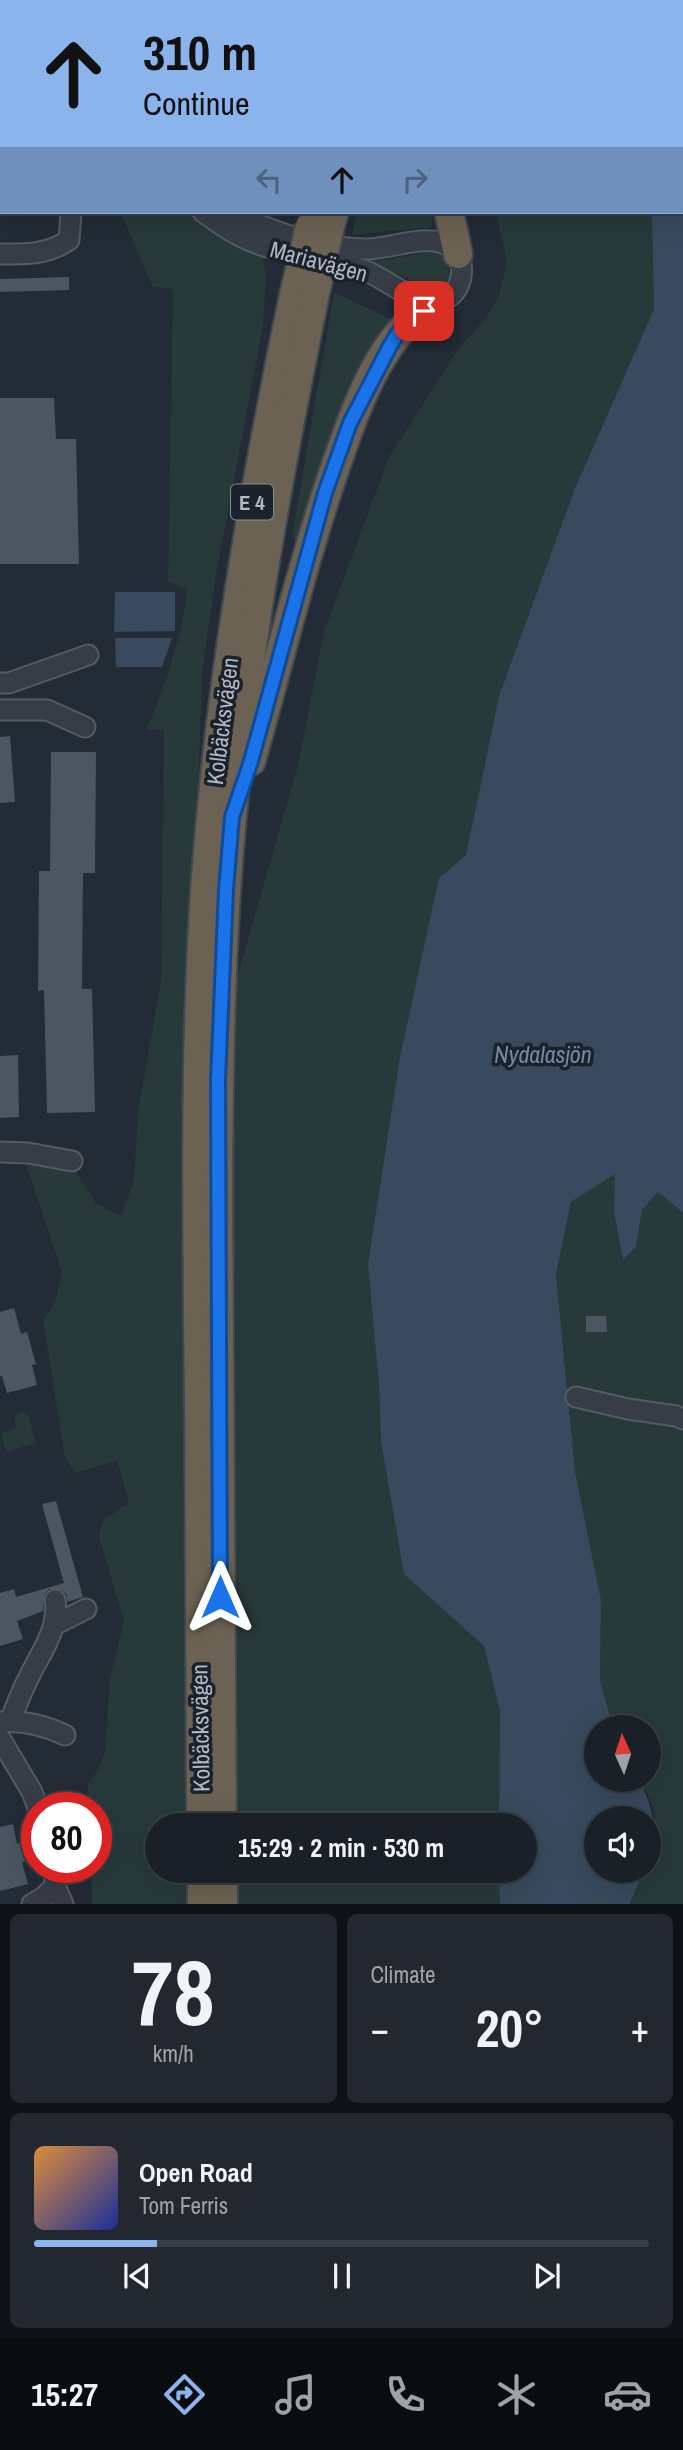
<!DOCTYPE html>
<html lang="en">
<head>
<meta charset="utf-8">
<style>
	body { margin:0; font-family:"Archivo Narrow",sans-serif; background:#232830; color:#f1f3f6; height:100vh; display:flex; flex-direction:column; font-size:26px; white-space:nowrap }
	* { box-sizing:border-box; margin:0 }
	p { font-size:23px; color:#9fa3a8 }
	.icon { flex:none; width:38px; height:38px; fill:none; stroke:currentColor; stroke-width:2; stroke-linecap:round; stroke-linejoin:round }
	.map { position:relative; height:1904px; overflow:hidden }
	.drawer { display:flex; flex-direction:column; gap:10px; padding:10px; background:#0e1216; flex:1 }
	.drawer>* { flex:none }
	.guide { position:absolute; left:0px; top:0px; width:684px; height:214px; box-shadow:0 7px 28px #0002,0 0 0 2px #383e45; background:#8bb4ed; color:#111; overflow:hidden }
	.needle { width:46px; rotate:357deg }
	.tools { position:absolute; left:584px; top:1715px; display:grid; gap:14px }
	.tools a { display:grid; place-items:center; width:77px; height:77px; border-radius:50%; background:#1a2028; box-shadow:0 7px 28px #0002,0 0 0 2px #383e45; font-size:35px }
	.speed { position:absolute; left:21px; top:1792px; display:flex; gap:14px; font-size:35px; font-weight:700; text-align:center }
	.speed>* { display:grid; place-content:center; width:91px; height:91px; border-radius:50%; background:#1a2028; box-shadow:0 7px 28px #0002,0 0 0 2px #383e45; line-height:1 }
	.speed .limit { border:10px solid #d22; background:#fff; color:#111 }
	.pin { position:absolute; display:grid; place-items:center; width:60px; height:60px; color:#fff; margin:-30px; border-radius:14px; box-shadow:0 4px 10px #0006 }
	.me { position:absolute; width:77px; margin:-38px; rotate:0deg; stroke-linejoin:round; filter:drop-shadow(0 0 5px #0008) }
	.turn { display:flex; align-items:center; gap:24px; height:147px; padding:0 28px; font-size:32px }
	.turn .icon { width:91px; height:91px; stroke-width:2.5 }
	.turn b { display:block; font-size:49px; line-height:60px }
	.lanes { display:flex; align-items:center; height:66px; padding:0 28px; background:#0003; justify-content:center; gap:35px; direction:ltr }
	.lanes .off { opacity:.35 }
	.big { font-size:52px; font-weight:700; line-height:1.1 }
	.drawer .widget { flex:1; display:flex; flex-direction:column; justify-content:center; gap:10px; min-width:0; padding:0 24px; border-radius:10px; background:#232830 }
	.drawer .dial { align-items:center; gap:0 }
	.dial b { font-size:91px; line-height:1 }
	.song { display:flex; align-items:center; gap:21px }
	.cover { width:84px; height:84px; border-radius:10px; background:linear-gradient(135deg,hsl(30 70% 55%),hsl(230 70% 35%)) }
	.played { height:7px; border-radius:4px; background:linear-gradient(90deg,#8bb4ed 20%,#383e45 20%) }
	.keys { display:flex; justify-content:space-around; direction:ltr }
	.heat { display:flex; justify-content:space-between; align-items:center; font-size:38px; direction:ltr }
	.drawer .tiles { flex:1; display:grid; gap:10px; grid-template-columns:1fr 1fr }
	.widget:last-child { grid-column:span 2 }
	.trip { position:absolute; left:145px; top:1813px; width:392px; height:70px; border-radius:35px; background:#1a2028; box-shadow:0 7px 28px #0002,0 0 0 2px #383e45; font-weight:700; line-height:70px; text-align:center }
	.tabs { display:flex; height:112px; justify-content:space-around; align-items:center; background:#0a0d10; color:#9fa3a8 }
	.tabs .icon { width:49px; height:49px }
	.tabs .on { color:#8bb4ed }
	.tabs b { font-size:32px; color:#f1f3f6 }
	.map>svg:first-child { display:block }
</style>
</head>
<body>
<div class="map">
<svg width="683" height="1904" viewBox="0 0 683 1904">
	<rect width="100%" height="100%" fill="#222b36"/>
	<g fill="#273939">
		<path d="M120 212H203L260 245 266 274 263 326 216 575 202 673 190 1051H216L298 765 324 631 389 457 459 348 486 318 499 296 507 262 496 212H653L654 309 575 488 499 696 466 855 439 878 432 915 379 1384 381 1441 462 1625 484 1646 500 1710 499 1825H158V1871H499L500 1904H92L91 1867H96V1808H88V1783L99 1769 105 1751 110 1679 124 1622 99 1536 103 1520 129 1503 117 1461 75 1473 65 1458 43 1320 55 1302 62 1272 26 1164 44 1160 72 1166 96 1203 121 1216 134 1179 138 1112 161 980 164 731 147 729C165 683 182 639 187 589L168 582 173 289 153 287Z"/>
		<polygon points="357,212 435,212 431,227 352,235"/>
		<polygon points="428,252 441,255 448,266 450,278 443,287 430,291 405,277 362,260 390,259"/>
		<polygon points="334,292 394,321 301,542 292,537"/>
		<path d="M616 1173 614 1212 623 1259 636 1247 642 1210 658 1192 683 1213V1904H630L643 1871H649C649 1849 658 1826 652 1805 649 1796 643 1788 639 1780H649V1727H615L612 1723 600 1680 601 1600 575 1471 556 1274 571 1202Z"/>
		<polygon points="23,1412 29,1417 36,1443 6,1452 1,1433 17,1428 14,1418 17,1414"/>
	</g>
	<g fill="#394a5e">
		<path d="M683 150V1213L658 1192 642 1210 636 1247 623 1260 614 1212 615 1174 571 1202 556 1274 575 1471 601 1600 600 1680 612 1723 615 1727H597V1780H639C651 1804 659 1827 649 1854V1818H597V1871H643L630 1904H500L499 1871H525V1825H499L500 1711 484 1646 404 1574 381 1441 379 1384 368 1264 400 1057 439 878 466 855 499 696 575 488 654 309 652 213 682 212Z"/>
		<polygon points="115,592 175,592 175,631 114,632"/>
		<polygon points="115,638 172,638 162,667 116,667"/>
	</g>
	<g fill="#4b5662">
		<polygon points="69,277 69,290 0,292 0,279"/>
		<polygon points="0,398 54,398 56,439 76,439 79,564 0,564"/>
		<polygon points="10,736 15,802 0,803 0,737"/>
		<polygon points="51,752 96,752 95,873 83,873 82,989 92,989 95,1112 47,1113 44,990 38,991 39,871 50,871"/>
		<polygon points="18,1055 19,1117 0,1118 0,1056"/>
		<polygon points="14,1308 21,1334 27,1332 36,1364 32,1365 37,1385 7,1393 2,1376 0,1376 0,1312"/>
		<polygon points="586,1316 606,1316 607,1332 586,1332"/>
		<polygon points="56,1501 83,1597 67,1602 66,1594 61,1590 49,1589 44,1595 43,1611 17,1621 23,1639 0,1646 0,1593 14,1589 16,1597 64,1583 42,1504"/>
		<polygon points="13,1824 17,1844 22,1842 27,1861 22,1862 28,1884 0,1891 0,1827"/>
	</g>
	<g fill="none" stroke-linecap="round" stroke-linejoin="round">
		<defs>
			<g id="minor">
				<polyline points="97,0 97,2"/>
				<polyline points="114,0 114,2"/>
				<polyline points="0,29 2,32"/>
				<polyline points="0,176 2,176"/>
				<path d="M203 212C214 220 226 229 238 235 263 249 293 253 320 260 335 264 352 265 366 271 388 280 411 302 434 302 462 302 471 261 450 247 429 232 392 249 367 249 324 249 271 233 234 212"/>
				<path d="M0 254C26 254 47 255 69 240L71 212"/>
				<polyline points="0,683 9,683 88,655"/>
				<polyline points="0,710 47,710 85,727"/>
				<polyline points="0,1152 28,1153 72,1161"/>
				<polyline points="576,1397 628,1409 676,1416 683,1419"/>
				<polyline points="54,1625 86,1609"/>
				<path d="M10 1721C16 1707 21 1692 28 1679 40 1653 59 1631 55 1600"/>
				<path d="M0 1722C23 1720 45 1726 65 1735"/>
				<polyline points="0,1738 32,1792 38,1808"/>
				<polyline points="54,1867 55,1886 63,1904"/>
				<polyline points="32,1904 44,1897 55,1886"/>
			</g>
			<g id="highway">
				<polyline points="329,0 330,2"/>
				<polyline points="361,2 361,0"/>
				<polyline points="382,2 382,0"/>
				<polyline points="441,2 441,0"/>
				<polyline points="449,212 458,254"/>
				<polyline points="329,230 334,212"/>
				<path d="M251 761C279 663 302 564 335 468 350 424 369 369 399 333 409 320 423 312 436 302"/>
				<path d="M201 1825C199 1684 200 1542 199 1400 197 1230 194 1060 205 890 219 688 253 492 294 295"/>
				<path d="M222 1825C221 1661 220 1496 219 1332 218 1185 217 1039 226 893 239 692 274 495 314 298"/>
				<polyline points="202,1871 202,1904"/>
				<polyline points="223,1871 223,1904"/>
			</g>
		</defs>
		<use href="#minor" stroke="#535b64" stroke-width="23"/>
		<use href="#highway" stroke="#404851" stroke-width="32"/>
		<use href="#minor" stroke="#363d47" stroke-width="19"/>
		<use href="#highway" stroke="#6c6253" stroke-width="28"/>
		<defs>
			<g id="highway-bridge">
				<polyline points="294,295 310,226"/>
				<polyline points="314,298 329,230"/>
			</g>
		</defs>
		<use href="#highway-bridge" stroke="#404851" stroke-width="32" stroke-linecap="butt"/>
		<use href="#highway-bridge" stroke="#6c6253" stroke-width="28"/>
	</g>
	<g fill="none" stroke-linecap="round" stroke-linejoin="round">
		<defs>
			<polyline id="route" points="220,1597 218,1080 226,890 232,817 251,761 325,493 350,423 390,346 398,333 424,311"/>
		</defs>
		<use href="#route" stroke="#114b97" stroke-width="18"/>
		<use href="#route" stroke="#1a73e8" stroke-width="12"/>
	</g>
	<g text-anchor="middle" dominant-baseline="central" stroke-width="7" stroke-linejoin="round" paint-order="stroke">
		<rect fill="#1b222b" stroke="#838b95" stroke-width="2" x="231" y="484.5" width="42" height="35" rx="5"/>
		<g font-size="21" font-weight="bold" fill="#b0b8c3">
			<text x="252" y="502">E 4</text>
		</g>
		<g font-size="23" fill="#b0b8c3" stroke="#1b222b">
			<text transform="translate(319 261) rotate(15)">Mariavägen</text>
			<text transform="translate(222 721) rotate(-83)">Kolbäcksvägen</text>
			<text transform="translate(200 1728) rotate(-91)">Kolbäcksvägen</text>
		</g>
		<g font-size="24" font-style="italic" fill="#738aa4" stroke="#1b222b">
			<text x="543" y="1054">Nydalasjön</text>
		</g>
	</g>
</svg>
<div class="tools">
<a><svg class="needle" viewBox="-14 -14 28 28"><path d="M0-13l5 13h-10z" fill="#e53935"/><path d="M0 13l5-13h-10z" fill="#9fa3a8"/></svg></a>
<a><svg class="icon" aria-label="sound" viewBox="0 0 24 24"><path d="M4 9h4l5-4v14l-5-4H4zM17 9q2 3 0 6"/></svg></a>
</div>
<div class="speed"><div class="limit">80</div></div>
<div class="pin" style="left:424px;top:311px;background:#d93025"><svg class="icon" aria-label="arrive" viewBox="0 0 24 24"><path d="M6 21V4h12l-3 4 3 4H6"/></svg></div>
<svg class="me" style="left:220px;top:1597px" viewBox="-20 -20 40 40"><path d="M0-17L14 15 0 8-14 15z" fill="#1a73e8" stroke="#fff" stroke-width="4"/></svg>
<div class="trip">15:29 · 2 min · 530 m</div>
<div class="guide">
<div class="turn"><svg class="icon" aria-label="ahead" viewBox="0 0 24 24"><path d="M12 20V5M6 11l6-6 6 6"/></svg><div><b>310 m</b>Continue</div></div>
<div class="lanes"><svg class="icon off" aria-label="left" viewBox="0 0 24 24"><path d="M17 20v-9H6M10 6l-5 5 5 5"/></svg><svg class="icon" aria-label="ahead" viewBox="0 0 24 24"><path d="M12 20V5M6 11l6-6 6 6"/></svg><svg class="icon off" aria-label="right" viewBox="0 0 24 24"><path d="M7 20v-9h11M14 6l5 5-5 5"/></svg></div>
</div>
</div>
<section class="drawer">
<div class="tiles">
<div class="widget dial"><b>78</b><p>km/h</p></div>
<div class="widget"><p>Climate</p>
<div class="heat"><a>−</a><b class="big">20°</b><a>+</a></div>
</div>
<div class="widget">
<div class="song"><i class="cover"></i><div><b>Open Road</b><p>Tom Ferris</p></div></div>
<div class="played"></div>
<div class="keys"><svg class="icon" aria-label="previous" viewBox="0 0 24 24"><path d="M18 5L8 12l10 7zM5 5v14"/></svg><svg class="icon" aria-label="pause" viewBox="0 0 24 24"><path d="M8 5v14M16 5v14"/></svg><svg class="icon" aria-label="next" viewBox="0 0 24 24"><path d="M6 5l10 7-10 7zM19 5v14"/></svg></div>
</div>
</div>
</section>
<nav class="tabs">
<b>15:27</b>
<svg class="icon on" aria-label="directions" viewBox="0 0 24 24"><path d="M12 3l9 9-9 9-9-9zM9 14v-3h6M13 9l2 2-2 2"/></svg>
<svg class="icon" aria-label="music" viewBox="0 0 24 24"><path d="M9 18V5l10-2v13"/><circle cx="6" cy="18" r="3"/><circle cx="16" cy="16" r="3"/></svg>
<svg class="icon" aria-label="phone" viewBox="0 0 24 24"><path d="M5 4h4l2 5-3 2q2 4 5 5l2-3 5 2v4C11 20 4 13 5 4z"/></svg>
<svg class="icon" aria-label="climate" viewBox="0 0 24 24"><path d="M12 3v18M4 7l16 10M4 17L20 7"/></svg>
<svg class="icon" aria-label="car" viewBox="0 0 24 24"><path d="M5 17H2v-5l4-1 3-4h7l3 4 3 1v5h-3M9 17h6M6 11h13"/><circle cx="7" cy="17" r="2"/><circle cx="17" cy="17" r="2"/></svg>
</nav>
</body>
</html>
